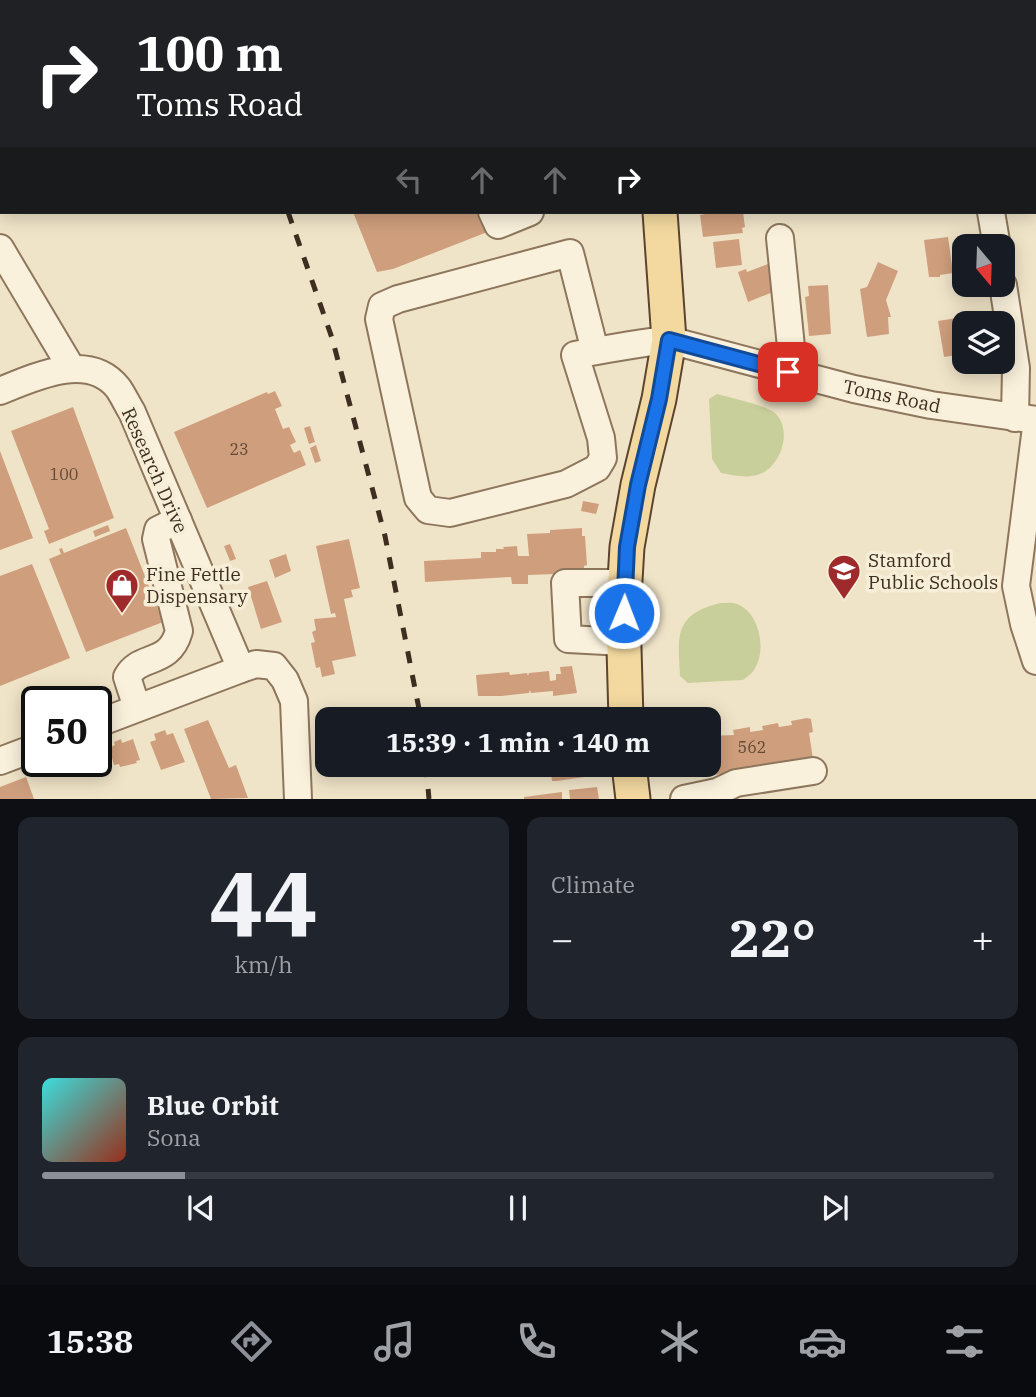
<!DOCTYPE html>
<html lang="en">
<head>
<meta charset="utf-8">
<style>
	body { margin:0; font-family:"IBM Plex Serif",serif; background:#20242c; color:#f1f3f6; height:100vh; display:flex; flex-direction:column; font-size:26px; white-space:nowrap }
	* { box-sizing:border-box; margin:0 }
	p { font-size:23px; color:#9ea1a6 }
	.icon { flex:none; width:38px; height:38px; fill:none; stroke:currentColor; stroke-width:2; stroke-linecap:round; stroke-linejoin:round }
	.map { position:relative; height:799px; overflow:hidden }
	.sheet { display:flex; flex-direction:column; gap:18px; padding:18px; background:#0d0f14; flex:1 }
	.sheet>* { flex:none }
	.top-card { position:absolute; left:0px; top:0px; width:1036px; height:214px; box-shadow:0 4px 18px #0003; background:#202124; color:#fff; overflow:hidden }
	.needle { width:46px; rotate:161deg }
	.controls { position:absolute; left:952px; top:234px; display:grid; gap:14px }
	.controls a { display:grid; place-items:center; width:63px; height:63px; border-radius:14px; background:#171b24; box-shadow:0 4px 18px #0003; font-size:35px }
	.speed { position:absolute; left:21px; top:686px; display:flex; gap:14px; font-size:35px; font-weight:700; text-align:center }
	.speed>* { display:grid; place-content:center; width:91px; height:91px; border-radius:50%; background:#171b24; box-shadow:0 4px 18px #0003; line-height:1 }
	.speed .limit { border:4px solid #111; border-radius:10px; background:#fff; color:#111 }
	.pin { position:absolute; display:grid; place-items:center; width:60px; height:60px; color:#fff; margin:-30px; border-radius:14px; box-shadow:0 4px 10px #0006 }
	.me { position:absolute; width:77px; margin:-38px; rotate:1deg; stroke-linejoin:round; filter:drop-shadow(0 0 5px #0008) }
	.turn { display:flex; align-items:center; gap:24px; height:147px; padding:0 21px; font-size:32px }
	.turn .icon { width:91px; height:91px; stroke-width:2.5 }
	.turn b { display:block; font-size:49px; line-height:60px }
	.lanes { display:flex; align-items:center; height:66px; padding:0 21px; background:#0003; justify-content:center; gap:35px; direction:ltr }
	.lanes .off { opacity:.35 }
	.big { font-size:52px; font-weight:700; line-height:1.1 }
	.sheet .widget { flex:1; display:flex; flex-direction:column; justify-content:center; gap:10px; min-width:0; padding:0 24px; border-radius:14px; background:#20242c }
	.sheet .dial { align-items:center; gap:0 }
	.dial b { font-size:91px; line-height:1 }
	.song { display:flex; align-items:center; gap:21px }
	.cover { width:84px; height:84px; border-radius:10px; background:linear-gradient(135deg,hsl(180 70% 55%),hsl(10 70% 35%)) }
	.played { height:7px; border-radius:4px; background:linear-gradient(90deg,#8c9099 15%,#363941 15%) }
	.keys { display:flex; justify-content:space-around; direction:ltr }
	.heat { display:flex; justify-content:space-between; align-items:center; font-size:38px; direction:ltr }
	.sheet .tiles { flex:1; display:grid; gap:18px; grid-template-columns:1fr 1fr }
	.widget:last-child { grid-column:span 2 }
	.trip { position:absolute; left:315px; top:707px; width:406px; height:70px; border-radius:14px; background:#171b24; box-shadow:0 4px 18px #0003; font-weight:700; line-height:70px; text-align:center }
	.dock { display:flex; height:112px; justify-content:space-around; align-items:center; background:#090b0e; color:#9ea1a6 }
	.dock .icon { width:49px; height:49px }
	.dock .on { color:#8c9099 }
	.dock b { font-size:32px; color:#f1f3f6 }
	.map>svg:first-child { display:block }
</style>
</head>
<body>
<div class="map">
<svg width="1036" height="799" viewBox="0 0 1036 799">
	<rect width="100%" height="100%" fill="#f0e4c8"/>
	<g fill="#c9cf9b">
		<path d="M717 394C731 398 765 405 775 413 793 430 781 466 760 474 748 479 732 475 721 473L712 459 709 399Z"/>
		<path d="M720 603C725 603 732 602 737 604 759 612 767 649 755 668 753 673 747 677 743 680L688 683 680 676C678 636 673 615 720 603Z"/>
	</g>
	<g fill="#cf9f7d">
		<polygon points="353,212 483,212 490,231 393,269 377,272"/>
		<polygon points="714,212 743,212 745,227 742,228 743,233 703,237 700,215"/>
		<polygon points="948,237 953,273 940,275 940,277 929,277 924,240"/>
		<polygon points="739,239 742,265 716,268 713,242"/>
		<polygon points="878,262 898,271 886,300 891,317 888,317 889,334 867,337 860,289 867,287"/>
		<polygon points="768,264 778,290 748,302 738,272 746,269 747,272"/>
		<polygon points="828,285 831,334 809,336 805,297 809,296 808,286"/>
		<polygon points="963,317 964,354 944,357 938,321"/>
		<polygon points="275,391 282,406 275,409 283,429 289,427 296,442 290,445 294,453 300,450 306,465 207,508 174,432 267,392 268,394"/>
		<polygon points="73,407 114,518 49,544 44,531 49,529 11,431"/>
		<polygon points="310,426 315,442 309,444 304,428"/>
		<polygon points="316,445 321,461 315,463 310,448"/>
		<polygon points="0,451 33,538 0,550"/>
		<polygon points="583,501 599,504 596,514 581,511"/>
		<polygon points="108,525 110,531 95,537 93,531"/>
		<polygon points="126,528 163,622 86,652 49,559 61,554 59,549 62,548 64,553"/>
		<polygon points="582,528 582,536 585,536 587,565 584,566 584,573 528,575 528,584 512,584 511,577 425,582 424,561 481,558 481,552 496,552 496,549 504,549 503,547 517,546 518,556 529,556 527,534 550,533 550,530"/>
		<polygon points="349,539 360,588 351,590 353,597 344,599 356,656 332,661 335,674 322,677 320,667 316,668 311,643 315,642 312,632 316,630 314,619 336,617 335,613 331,614 316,546"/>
		<polygon points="230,544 236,559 230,561 224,546"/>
		<polygon points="286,554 291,571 275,578 269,560"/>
		<polygon points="32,564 70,658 0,686 0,576"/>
		<polygon points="267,581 282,622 261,629 248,587"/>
		<polygon points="572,666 577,693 553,696 553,691 531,693 530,690 529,693 502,696 478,696 476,675 509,672 510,675 527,673 528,676 529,673 549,671 550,681 556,680 556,674 561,674 560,667"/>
		<polygon points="565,708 577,708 580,719 540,719 540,717 565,716"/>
		<polygon points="373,710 374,719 340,719 339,713"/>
		<polygon points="512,714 512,719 482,719 482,716"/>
		<polygon points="807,718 811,719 813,732 809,733 813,759 709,776 707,765 709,765 709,736 734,735 733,730 750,727 750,732 763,730 762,726 778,723 779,727 792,725 791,721"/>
		<polygon points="208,720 229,768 236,765 248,798 211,799 184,729"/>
		<polygon points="165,730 167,735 173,733 185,762 161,770 150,742 156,740 154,734"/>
		<polygon points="121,739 122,743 133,739 140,760 136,761 137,763 120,767 119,764 114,765 109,748 115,745 114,742"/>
		<polygon points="550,765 595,765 595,766 589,767 591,776 557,781 552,781"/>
		<polygon points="26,777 34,799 0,799 0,787"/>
		<polygon points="597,787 599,799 570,799 569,790"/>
		<polygon points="562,792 562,799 524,799 524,797"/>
	</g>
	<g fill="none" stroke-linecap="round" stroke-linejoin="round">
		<defs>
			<g id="minor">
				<polyline points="392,0 393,2"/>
				<polyline points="552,0 552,2"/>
				<polyline points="950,0 951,2"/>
				<polyline points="492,212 498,225 530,212"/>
				<polyline points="991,212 997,247"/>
				<polyline points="780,238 791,347 788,372"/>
				<polyline points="0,248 72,369"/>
				<polyline points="1003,285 1016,368 1015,418"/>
				<path d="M595 351 570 253 398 299 382 306 379 319 418 498 428 510 450 513 566 484 597 468 603 458 601 438 575 355C606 349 637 343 669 340L854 389 931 405 1036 420"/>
				<path d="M0 391C34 377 89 351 118 388 123 395 127 404 132 412L241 669"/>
				<polyline points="1036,427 1016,586 1024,624 1036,661"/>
				<polyline points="624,642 568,639 565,583 624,583"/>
				<path d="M137 708 127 677C140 653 169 667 179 631L156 539 158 530 178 520"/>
				<polyline points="96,724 241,669 256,664 274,666 285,680 294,701 298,799"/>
				<polyline points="0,761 37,747"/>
				<polyline points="684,799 717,792 736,783 813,771"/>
			</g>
			<g id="major">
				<polyline points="612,0 613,2"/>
				<polyline points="626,719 623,613 627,547 638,485 659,399 669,340 660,212"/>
				<polyline points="629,765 633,799"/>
			</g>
		</defs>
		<use href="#minor" stroke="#8d765c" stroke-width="30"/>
		<use href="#major" stroke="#5b4430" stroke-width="37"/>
		<use href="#minor" stroke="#faf1dc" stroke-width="26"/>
		<use href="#major" stroke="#f3d9a0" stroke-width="33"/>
		<g stroke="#3d2e20" stroke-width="5" stroke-dasharray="12 12" stroke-linecap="butt">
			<polyline points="193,0 194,2"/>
			<polyline points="288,212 332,338 385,536 421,719"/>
			<polyline points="426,765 429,799"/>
		</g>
	</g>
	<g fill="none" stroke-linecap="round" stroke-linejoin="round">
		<defs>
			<polyline id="route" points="624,613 627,547 638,485 659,399 669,340 788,372"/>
		</defs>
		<use href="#route" stroke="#114b97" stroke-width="18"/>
		<use href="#route" stroke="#1a73e8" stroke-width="12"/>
	</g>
	<defs>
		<symbol id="school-pin" viewBox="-11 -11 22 30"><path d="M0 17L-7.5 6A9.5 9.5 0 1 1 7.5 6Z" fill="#9e2a2b" stroke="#f7eed8"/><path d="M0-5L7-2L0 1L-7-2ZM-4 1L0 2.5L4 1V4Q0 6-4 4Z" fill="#fff"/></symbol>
		<symbol id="shop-pin" viewBox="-11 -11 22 30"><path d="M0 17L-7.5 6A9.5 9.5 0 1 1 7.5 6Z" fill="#9e2a2b" stroke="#f7eed8"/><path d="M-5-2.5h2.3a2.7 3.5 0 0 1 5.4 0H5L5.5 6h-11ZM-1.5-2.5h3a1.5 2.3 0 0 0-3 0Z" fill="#fff"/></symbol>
	</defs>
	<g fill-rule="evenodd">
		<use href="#school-pin" x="825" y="552" width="38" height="52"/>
		<use href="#shop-pin" x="103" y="566" width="38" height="52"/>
	</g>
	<g text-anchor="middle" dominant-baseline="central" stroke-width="7" stroke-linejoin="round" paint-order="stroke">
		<g font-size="16" fill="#624a37">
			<text x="239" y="449">23</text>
			<text x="64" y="474">100</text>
			<text x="752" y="747">562</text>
		</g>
		<g font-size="19" fill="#3d2e20" stroke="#f7eed8">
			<text transform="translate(892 396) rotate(12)">Toms Road</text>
			<text transform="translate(155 470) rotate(66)">Research Drive</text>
		</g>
		<g font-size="19" fill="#3d2e20" stroke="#f7eed8" text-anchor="start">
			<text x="868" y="560">Stamford<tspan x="868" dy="22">Public Schools</tspan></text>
			<text x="146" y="574">Fine Fettle<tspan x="146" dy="22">Dispensary</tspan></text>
		</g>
	</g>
</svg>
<div class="controls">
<a><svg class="needle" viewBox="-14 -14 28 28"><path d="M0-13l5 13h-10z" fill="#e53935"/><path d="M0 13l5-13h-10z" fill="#9ea1a6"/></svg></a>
<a><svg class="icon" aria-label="layers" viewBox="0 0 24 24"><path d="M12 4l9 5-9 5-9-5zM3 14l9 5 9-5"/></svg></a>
</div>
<div class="speed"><div class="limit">50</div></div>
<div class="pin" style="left:788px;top:372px;background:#d93025"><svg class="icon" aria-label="arrive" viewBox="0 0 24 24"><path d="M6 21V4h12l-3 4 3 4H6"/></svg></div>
<svg class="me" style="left:624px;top:613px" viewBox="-20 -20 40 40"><circle r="17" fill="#1a73e8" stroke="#fff" stroke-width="3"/><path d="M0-11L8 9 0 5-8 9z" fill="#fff"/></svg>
<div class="trip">15:39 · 1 min · 140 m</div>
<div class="top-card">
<div class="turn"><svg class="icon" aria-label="right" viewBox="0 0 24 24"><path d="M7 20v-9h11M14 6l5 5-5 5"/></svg><div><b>100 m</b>Toms Road</div></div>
<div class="lanes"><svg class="icon off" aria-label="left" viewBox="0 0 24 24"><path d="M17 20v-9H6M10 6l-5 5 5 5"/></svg><svg class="icon off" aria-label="ahead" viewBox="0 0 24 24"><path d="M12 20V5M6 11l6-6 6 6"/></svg><svg class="icon off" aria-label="ahead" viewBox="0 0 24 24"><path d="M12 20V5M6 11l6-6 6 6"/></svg><svg class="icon" aria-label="right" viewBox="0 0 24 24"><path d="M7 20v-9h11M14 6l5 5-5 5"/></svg></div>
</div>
</div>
<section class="sheet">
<div class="tiles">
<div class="widget dial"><b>44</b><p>km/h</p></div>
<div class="widget"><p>Climate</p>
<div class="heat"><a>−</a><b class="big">22°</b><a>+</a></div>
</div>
<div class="widget">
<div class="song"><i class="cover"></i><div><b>Blue Orbit</b><p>Sona</p></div></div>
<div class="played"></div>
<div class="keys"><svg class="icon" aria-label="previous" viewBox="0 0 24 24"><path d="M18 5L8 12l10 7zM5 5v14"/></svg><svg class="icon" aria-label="pause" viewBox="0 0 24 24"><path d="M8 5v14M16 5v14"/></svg><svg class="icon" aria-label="next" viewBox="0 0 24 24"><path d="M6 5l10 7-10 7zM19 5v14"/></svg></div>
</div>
</div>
</section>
<nav class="dock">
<b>15:38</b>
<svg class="icon on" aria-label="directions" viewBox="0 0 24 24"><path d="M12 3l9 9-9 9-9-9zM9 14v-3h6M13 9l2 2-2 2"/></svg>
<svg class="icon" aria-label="music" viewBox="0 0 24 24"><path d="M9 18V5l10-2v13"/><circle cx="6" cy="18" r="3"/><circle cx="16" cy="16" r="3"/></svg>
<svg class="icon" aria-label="phone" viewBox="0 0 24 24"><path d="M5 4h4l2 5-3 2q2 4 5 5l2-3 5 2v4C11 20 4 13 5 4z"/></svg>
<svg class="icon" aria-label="climate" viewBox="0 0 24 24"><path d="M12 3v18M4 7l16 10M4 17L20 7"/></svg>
<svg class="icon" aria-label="car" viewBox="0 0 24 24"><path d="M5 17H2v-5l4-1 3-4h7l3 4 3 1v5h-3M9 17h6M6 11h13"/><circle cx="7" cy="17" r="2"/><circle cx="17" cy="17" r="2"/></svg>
<svg class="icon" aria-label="filters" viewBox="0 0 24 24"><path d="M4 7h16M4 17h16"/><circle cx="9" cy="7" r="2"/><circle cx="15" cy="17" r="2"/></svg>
</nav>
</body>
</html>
